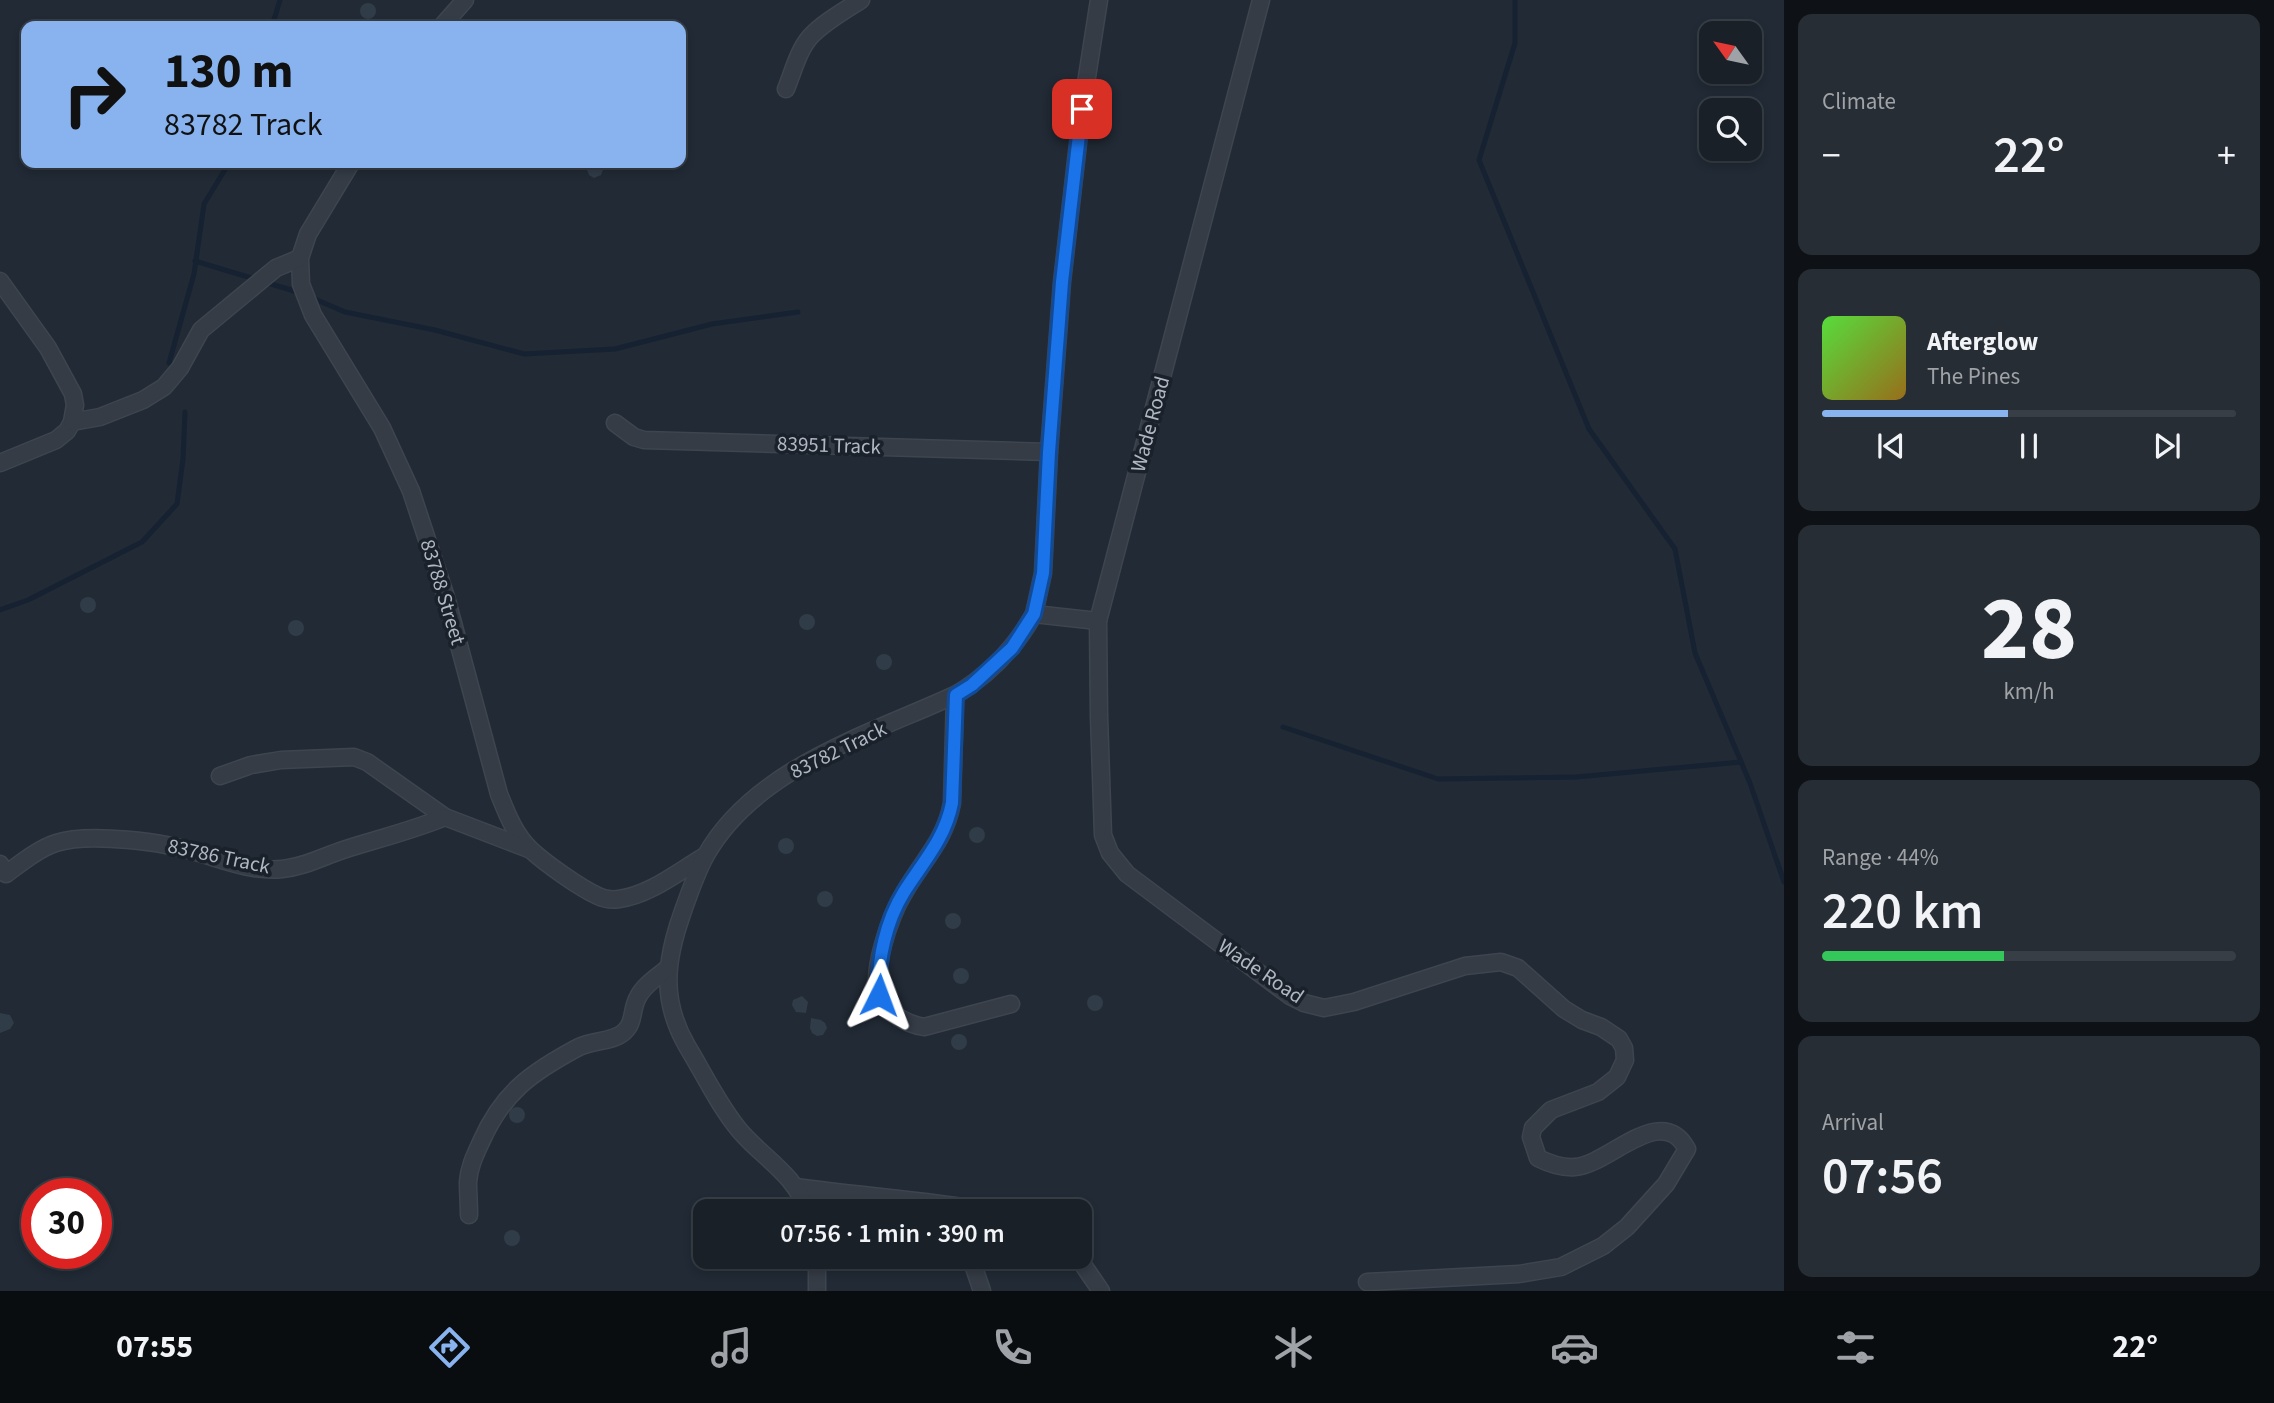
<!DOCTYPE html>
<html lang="en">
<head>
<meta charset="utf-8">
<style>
	body { margin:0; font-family:"Source Sans 3",sans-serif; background:#262d34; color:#f1f3f6; height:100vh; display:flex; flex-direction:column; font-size:26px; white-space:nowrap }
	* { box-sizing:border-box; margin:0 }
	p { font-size:23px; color:#9fa3a8 }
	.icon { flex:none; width:38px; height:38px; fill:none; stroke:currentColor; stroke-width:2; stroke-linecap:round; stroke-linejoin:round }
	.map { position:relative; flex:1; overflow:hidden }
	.side { display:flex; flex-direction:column; gap:14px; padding:14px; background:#0e1216; width:490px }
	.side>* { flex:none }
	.top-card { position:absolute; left:21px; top:21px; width:665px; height:147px; border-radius:14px; box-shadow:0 4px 10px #0003,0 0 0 2px #373e45; background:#88b3ef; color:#111; overflow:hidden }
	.needle { width:46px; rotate:303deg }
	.tools { position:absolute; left:1699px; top:21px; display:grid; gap:14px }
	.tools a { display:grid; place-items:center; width:63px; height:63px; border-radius:14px; background:#192028; box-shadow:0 4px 10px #0003,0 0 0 2px #373e45; font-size:35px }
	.speed { position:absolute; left:21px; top:1178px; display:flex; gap:14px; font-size:35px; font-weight:700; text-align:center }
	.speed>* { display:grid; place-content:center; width:91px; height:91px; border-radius:50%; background:#192028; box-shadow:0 4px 10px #0003,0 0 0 2px #373e45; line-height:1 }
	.speed .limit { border:10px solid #d22; background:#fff; color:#111 }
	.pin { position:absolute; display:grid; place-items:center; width:60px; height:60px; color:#fff; margin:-30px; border-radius:14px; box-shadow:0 4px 10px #0006 }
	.me { position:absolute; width:77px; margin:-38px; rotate:3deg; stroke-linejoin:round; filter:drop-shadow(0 0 5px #0008) }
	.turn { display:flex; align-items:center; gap:24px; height:147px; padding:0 28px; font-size:32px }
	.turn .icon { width:91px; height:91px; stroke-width:2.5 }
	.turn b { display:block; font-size:49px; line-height:60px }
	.big { font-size:52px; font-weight:600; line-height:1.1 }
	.side .card { flex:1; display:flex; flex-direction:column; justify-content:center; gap:10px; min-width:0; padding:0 24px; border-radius:14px; background:#262d34 }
	.side .dial { align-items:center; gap:0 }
	.dial b { font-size:91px; line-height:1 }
	.song { display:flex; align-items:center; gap:21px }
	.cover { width:84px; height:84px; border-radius:10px; background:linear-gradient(135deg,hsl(110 70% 55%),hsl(40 70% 35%)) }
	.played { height:7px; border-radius:4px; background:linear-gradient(90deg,#88b3ef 45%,#373e45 45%) }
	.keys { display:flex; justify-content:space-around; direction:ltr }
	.heat { display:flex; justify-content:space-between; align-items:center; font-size:38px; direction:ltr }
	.charge { height:10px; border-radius:5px; background:linear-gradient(90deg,#34c759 44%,#373e45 0) }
	.trip { position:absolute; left:693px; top:1199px; width:399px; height:70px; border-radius:14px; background:#192028; box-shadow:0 4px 10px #0003,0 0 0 2px #373e45; font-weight:600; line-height:70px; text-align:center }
	.menu { display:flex; height:112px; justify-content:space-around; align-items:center; background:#0a0d10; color:#9fa3a8 }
	.menu .icon { width:49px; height:49px }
	.menu .selected { color:#88b3ef }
	.menu b { font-size:32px; color:#f1f3f6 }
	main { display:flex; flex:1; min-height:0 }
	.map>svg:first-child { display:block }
</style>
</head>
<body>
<main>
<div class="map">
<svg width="1784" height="1291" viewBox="0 0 1784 1291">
	<rect width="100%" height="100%" fill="#212a35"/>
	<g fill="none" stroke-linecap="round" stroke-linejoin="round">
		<g stroke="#162231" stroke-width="5">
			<polyline points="1515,0 1515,43 1479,160 1589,429 1675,549 1695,653 1750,783 1784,882"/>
			<polyline points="272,26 280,0"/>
			<polyline points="195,261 301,293"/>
			<polyline points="310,297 345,312 435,330 524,354 615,349 712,324 798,312"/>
			<polyline points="169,363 194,274 204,204 229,163"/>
			<polyline points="0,610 28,600 142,542 177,504 183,459 185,412"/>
			<polyline points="1283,727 1438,779 1576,777 1741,762"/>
		</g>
	</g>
	<g fill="#313c49">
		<circle cx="368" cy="11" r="8"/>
		<polygon points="587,163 601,163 603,170 601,175 594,178 589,175 587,170"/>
		<circle cx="88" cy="605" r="8"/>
		<circle cx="807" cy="622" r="8"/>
		<circle cx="296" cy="628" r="8"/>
		<circle cx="884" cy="662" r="8"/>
		<circle cx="977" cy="835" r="8"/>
		<circle cx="786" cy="846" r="8"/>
		<circle cx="825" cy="899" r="8"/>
		<circle cx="953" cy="921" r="8"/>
		<circle cx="961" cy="976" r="8"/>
		<circle cx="1095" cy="1003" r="8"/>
		<polygon points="802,996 808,1002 806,1013 796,1012 792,1005 793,1000"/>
		<polygon points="0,1013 10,1015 14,1023 10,1029 0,1033"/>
		<polygon points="811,1018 821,1020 825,1023 827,1028 823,1035 817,1036 812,1033 810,1028"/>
		<circle cx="959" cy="1042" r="8"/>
		<circle cx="517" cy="1115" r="8"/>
		<circle cx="512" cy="1238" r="8"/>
	</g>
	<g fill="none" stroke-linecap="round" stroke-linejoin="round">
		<defs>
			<g id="minor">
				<path d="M1261 0 1098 621 1099 716 1103 835 1110 853 1127 874 1290 996 1304 1003 1324 1008 1354 1002 1465 966 1501 962 1518 968 1564 1009 1582 1020 1601 1027 1619 1039 1624 1048 1625 1060 1617 1077 1598 1092 1551 1110 1533 1128 1531 1137 1538 1158C1550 1164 1562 1168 1575 1167 1609 1165 1661 1101 1687 1149L1666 1184 1627 1227 1603 1246 1561 1267 1519 1274 1367 1282"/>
				<polyline points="442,26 465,0"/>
				<path d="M786 89C793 72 798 51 810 37 824 22 844 11 861 0"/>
				<path d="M351 163 308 234 300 258 301 284 313 315 382 428 411 491 446 597 499 794C507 814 515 835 531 850 545 863 580 888 598 896 604 899 612 900 619 899 650 895 679 871 705 856"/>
				<polyline points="0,281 48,348 73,394 75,405 72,422 67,431 56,440 0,463"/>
				<polyline points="72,422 100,417 143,400 164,387 180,368 201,330 276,268 300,258"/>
				<polyline points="615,423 634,437 644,440 1049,452"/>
				<polyline points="1098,621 1034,614 1043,573 1049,452 1062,282 1082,109 1099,0"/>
				<path d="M955 695 952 803C945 841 922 861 904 893 891 914 869 975 880 997 889 1014 906 1024 924 1027L1011 1004"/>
				<polyline points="220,776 251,765 281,760 354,757 367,762 445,817 531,850"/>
				<path d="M0 864 6 874C21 863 38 849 56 843 89 832 165 842 199 853 226 861 253 872 282 869 304 867 322 857 343 850 377 839 411 831 445 817"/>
				<path d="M796 1187C860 1196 925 1200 988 1211"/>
				<path d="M807 1211C795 1174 764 1159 740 1131 719 1106 704 1074 687 1046 661 1001 665 962 682 914 689 894 696 873 706 855 755 768 870 734 955 695 989 675 1015 648 1034 614"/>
				<path d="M469 1215C469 1204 468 1193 468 1182 469 1167 475 1155 481 1142 503 1092 532 1072 579 1047 593 1040 613 1042 624 1032 635 1022 631 1009 638 997 644 985 658 976 668 968"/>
				<polyline points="817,1256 817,1291"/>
				<polyline points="970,1256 982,1291"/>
				<polyline points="1077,1256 1101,1291"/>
			</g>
		</defs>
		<use href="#minor" stroke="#3e454f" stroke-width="19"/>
		<use href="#minor" stroke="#353c46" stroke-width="16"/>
	</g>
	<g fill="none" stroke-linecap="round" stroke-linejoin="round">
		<defs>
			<path id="route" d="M879 995C877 961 886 921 904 892 923 862 945 839 952 803L956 695 972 685 1012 648 1034 614 1043 573 1049 452 1062 282 1082 109"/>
		</defs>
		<use href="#route" stroke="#114b97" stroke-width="18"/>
		<use href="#route" stroke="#1a73e8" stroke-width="12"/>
	</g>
	<g text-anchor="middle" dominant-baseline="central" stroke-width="7" stroke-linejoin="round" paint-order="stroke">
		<g font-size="21" fill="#afb7c2" stroke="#1a212a">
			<text transform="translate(1150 424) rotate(-75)">Wade Road</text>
			<text transform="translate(829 445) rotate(2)">83951 Track</text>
			<text transform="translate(443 592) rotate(73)">83788 Street</text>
			<text transform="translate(838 750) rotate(-26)">83782 Track</text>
			<text transform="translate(219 856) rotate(12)">83786 Track</text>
			<text transform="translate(1261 971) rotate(34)">Wade Road</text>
		</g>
	</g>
</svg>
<div class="tools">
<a><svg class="needle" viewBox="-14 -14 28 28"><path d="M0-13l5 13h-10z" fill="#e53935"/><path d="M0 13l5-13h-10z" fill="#9fa3a8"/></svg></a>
<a><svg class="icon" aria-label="search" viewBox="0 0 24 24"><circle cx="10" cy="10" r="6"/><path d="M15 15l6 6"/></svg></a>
</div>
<div class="speed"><div class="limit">30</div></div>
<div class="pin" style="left:1082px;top:109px;background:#d93025"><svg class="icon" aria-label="arrive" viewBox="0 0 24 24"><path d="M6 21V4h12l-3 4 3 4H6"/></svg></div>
<svg class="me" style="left:879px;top:995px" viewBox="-20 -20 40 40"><path d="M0-17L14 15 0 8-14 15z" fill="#1a73e8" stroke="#fff" stroke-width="4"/></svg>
<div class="trip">07:56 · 1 min · 390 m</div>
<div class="top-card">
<div class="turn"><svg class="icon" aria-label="right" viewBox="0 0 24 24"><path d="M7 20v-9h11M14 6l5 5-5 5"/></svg><div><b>130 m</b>83782 Track</div></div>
</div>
</div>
<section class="side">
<div class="card"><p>Climate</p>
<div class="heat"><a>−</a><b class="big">22°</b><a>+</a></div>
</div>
<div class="card">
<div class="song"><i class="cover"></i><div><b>Afterglow</b><p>The Pines</p></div></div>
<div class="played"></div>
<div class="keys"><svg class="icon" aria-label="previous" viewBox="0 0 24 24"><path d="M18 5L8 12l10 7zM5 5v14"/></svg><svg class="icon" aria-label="pause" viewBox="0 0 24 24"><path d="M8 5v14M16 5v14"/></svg><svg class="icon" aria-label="next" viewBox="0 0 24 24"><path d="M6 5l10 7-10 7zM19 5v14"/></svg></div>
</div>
<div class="card dial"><b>28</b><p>km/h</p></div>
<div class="card"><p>Range · 44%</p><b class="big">220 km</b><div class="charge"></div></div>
<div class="card"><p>Arrival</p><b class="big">07:56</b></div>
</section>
</main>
<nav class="menu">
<b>07:55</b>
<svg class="icon selected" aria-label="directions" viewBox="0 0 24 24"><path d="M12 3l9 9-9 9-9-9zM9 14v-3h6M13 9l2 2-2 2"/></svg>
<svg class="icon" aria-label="music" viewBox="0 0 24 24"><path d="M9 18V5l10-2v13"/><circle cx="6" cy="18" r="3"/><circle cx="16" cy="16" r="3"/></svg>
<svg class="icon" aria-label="phone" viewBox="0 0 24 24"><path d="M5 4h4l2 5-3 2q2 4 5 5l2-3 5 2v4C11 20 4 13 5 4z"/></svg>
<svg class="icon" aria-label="climate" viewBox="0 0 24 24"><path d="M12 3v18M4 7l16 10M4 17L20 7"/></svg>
<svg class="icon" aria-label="car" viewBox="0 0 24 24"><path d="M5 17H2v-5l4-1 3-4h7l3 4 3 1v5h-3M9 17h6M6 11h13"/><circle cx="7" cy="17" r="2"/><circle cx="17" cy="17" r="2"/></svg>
<svg class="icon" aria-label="filters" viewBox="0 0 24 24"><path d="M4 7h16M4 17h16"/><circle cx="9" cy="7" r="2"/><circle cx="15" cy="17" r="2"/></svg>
<b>22°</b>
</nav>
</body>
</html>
